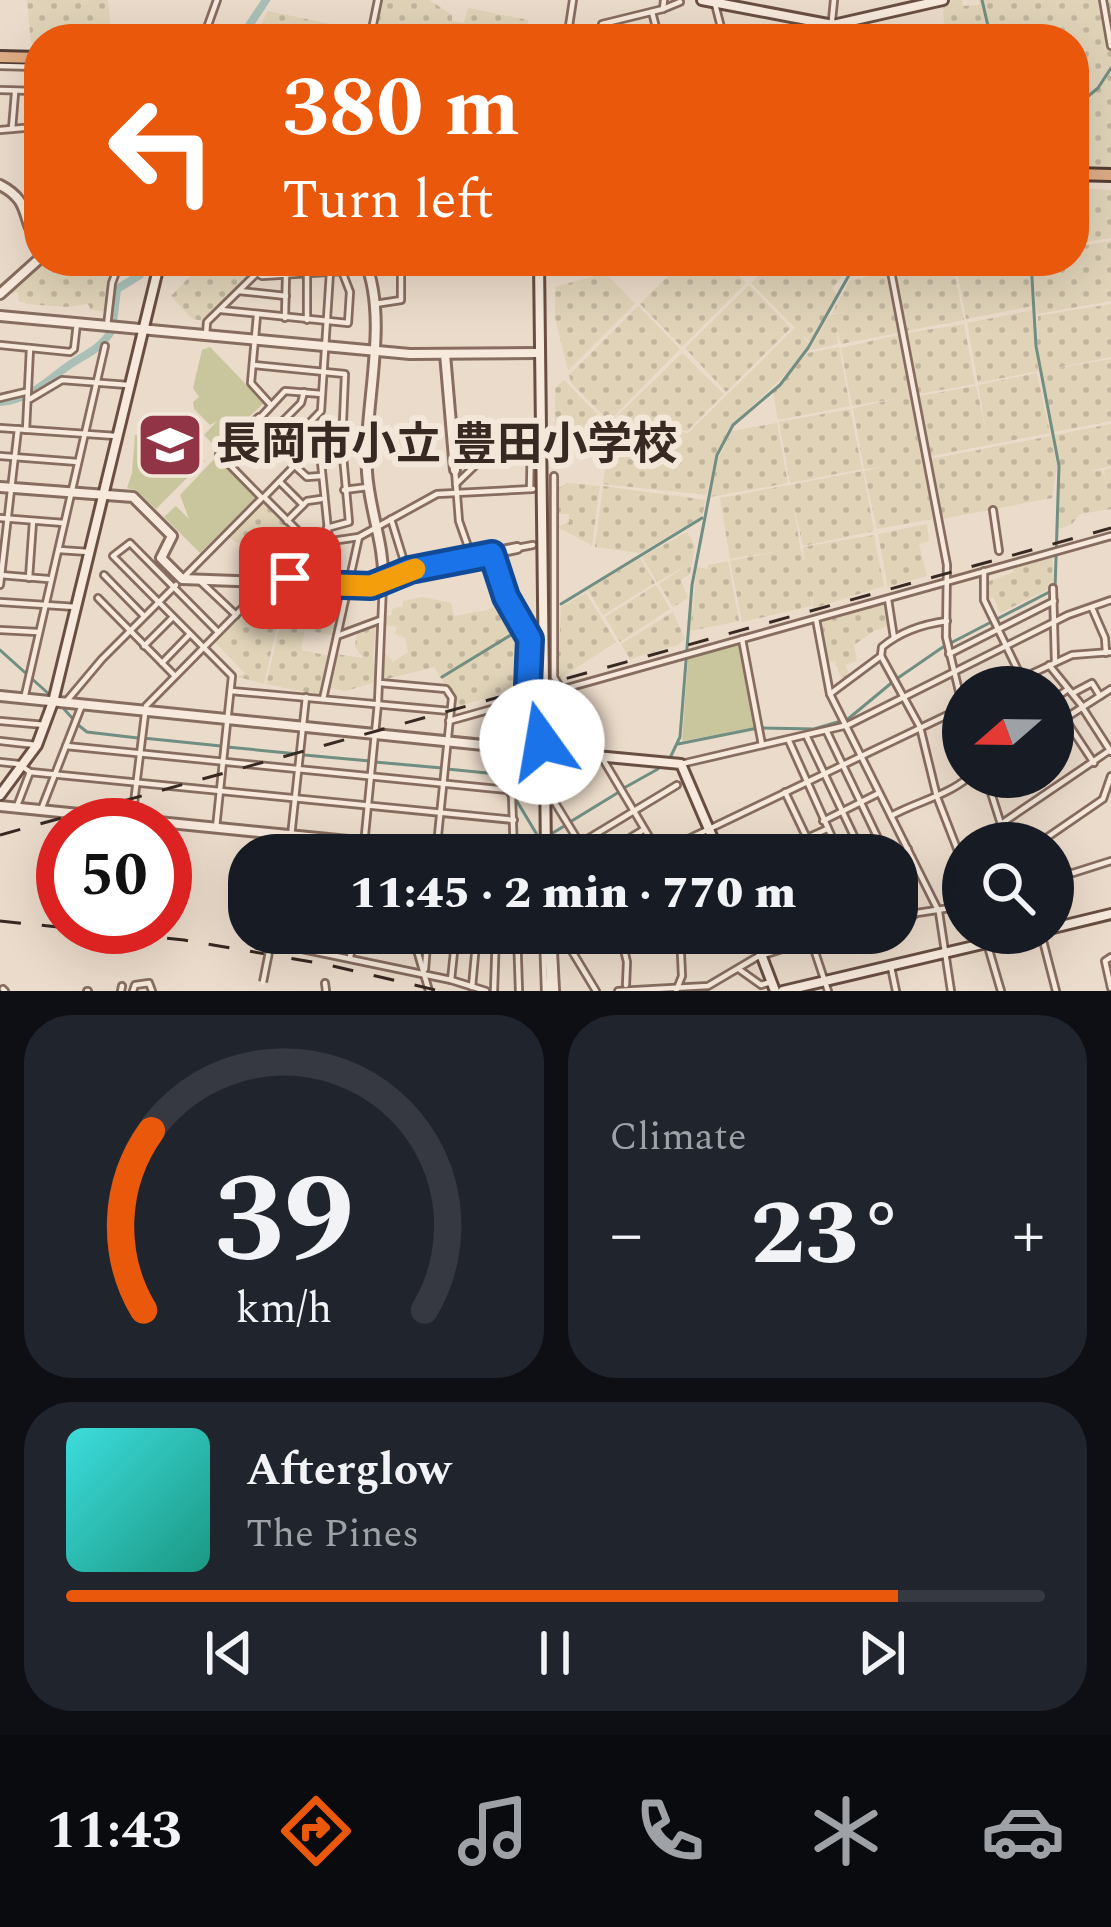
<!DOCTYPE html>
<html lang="en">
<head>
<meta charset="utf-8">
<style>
	body { margin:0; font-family:Spectral,"Noto Sans JP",serif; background:#20242c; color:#f1f3f6; height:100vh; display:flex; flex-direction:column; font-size:45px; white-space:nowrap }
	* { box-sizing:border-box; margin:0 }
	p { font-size:39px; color:#9ea1a6 }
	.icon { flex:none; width:66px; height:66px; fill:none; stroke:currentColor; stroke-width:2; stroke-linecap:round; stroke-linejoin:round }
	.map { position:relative; height:991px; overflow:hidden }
	.panel { display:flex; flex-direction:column; gap:24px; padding:24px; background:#0d0f14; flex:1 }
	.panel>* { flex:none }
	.banner { position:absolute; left:24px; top:24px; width:1065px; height:252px; border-radius:48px; box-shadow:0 12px 48px #0002; background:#ea580c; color:#fff; overflow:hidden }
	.needle { width:78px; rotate:250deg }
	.controls { position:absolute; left:942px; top:666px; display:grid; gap:24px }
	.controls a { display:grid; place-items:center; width:132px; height:132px; border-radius:50%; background:#171b24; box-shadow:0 12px 48px #0002; font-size:60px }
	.speed { position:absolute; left:36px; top:798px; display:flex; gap:24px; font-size:60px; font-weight:700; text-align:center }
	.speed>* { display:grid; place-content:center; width:156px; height:156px; border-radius:50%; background:#171b24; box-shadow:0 12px 48px #0002; line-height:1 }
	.speed .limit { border:18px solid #d22; background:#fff; color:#111 }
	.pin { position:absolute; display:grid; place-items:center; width:102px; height:102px; color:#fff; margin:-51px; border-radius:24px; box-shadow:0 6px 18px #0006 }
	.me { position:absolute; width:132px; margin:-66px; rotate:347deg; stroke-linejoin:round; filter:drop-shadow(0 0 9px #0008) }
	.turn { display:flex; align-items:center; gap:42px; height:252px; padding:0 60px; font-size:54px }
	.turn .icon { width:156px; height:156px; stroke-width:2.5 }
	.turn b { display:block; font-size:84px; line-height:102px }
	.big { font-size:90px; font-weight:800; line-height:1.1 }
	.panel .tile { flex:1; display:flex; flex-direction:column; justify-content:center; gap:18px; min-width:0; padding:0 42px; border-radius:48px; background:#20242c }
	.panel .dial { align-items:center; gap:0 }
	.dial svg { height:312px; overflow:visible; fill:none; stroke:#363941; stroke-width:7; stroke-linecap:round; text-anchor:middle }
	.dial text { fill:#f1f3f6; stroke:none }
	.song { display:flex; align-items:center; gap:36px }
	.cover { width:144px; height:144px; border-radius:18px; background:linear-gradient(135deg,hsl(180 70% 55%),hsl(170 70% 35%)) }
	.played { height:12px; border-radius:6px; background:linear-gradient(90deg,#ea580c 85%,#363941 85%) }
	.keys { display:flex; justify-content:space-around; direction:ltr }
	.heat { display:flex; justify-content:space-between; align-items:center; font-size:66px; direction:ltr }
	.panel .tiles { flex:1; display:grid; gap:24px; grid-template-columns:1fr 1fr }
	.tile:last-child { grid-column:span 2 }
	.trip { position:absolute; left:228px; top:834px; width:690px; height:120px; border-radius:48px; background:#171b24; box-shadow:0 12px 48px #0002; font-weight:800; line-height:120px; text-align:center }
	.tabs { display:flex; height:192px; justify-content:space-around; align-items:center; background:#090b0e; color:#9ea1a6 }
	.tabs .icon { width:84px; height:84px }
	.tabs .selected { color:#ea580c }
	.tabs b { font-size:54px; color:#f1f3f6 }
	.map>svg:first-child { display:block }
</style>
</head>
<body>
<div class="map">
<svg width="1111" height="991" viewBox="0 0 1111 991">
	<defs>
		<pattern id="farmland-dots" width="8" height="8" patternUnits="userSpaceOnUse" patternTransform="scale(3)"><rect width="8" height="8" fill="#e0d3b8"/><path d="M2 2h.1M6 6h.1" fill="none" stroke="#c1b59e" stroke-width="1.8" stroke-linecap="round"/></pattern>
	</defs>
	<rect width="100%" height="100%" fill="#ebdbca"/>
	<g fill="url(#farmland-dots)">
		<polygon points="27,0 108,0 112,39 39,39 39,44 31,43"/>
		<polygon points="382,0 429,0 452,15 452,21 464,23 468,8 528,20 528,27 562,29 560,39 426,39 376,29"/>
		<polygon points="953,0 962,0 963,6 979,5 979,0 1111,0 1111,169 1074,166 1074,39 887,39 944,25 943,3"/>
		<polygon points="268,11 369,32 368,39 253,39"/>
		<polygon points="1074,188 1111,190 1111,238 1074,244"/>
		<polygon points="1111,241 1111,301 1037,314 1032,261 1074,261 1074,247"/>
		<polygon points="45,261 92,261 95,276 113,271 105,311 91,310 88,304 66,307 28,304 19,301 18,292 9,294"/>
		<polygon points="205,261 264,261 205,321 192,319 171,296"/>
		<polygon points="683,261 725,261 746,283 682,347 640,304"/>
		<polygon points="773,261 814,261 799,278 816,261 832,261 844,273 835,261 856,261 832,288 837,294 811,342 802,335 809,344 792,368 729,428 716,456 706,495 603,484 611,424 688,433 795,328 751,283"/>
		<polygon points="952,261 964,320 906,331 895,271"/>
		<polygon points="955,261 1029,261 1033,306 966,319"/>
		<polygon points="605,273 635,304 568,371 555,318 555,287"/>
		<polygon points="886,273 898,333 841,344 837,330 838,344 810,350 829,315 846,312 832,313 850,280"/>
		<polygon points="749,285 791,328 726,392 685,348"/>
		<polygon points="1111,304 1111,357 1047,370 1111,359 1111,421 1054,432 1037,346 1038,316"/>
		<polygon points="638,306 680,349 609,421 571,383 569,375"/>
		<polygon points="1033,310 1038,371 978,383 967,323"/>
		<polygon points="964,324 975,384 918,394 907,333"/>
		<polygon points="898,335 933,519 877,529 864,471 882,467 864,469 853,408 900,398 852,406 841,348"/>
		<polygon points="839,347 850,406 778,420 773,392 808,353"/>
		<polygon points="682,353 724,394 687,431 612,421"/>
		<polygon points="1037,373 1050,433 931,456 919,396 976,386 987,436 978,385"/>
		<polygon points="564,380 606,423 567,462 556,454 555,426 555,388"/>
		<polygon points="850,409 862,469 790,483 779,422"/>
		<polygon points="777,423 788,483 710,497 719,457 732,431"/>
		<polygon points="1111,424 1111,466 1089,471 1102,470 1105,480 1104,470 1111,468 1111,509 1080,514 1072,524 1056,530 1060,465 1054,435"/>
		<polygon points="1051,436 1057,466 1052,498 942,519 931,459"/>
		<polygon points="863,471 874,531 803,546 794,508 800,547 805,564 803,547 874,535 884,586 814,608 810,592 812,606 742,622 730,561 784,550 730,559 720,498"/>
		<polygon points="567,483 600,486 592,545 557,527 569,522 569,514 558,514 557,489"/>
		<polygon points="603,486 706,500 702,516 640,553 595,547"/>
		<polygon points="265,501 305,542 299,548 305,548 293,568 277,568 276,580 254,579 254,570 245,569 246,556 256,556 256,545 236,543 227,535"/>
		<polygon points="927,524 929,541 919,544 927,576 888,587 878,534"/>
		<polygon points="687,532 695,546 690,574 681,580 688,598 673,607 659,584 689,564 657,582 642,557"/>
		<polygon points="1052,554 1053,587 1000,613 993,597 986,600 987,582 1014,572 1012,567"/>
		<polygon points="640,558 655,583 603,615 588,590"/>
		<polygon points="728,561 739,621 690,631 697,567 708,569 708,565"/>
		<polygon points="656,585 670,609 620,642 605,617"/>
		<polygon points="268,586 286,586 264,684 238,677 245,673 213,640 243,611 252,618 268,607 258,595"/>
		<polygon points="586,593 616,642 561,678 558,671 561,607"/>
		<polygon points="422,597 451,603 454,616 487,610 505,601 526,639 526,663 512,672 521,688 459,706 434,667 383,680 381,648 393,662 408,652 405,638 395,634 397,627 386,625 384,616 392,615 392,609 403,606 403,601"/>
		<polygon points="887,602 890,625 874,631 854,645 857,661 845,665 851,677 843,683 835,661 826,662 819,622"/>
		<polygon points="673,612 685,639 677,645 630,659 621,644"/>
		<polygon points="283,614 337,625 335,636 305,630 301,650 330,656 321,695 266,684"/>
		<polygon points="376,622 373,659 378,681 346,691 331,688 336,654 363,658 355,647 357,630"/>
	</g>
	<g fill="#c9c69e">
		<polygon points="210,347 264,403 216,447 204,435 217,421 210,425 194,409 193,402 199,397 193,388 202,350"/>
		<polygon points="135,435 143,436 163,457 181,439 204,461 156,509 136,490 127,488 132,473"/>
		<polygon points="217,456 255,494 255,499 200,553 164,517 176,506 189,519 180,495"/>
		<polygon points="740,643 756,728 682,741 688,659"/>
	</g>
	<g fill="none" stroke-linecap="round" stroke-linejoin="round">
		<g stroke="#718e82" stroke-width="3">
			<polyline points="982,0 991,39"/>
			<polyline points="1074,108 1098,88 1111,68"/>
			<polyline points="561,604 702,518"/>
			<polyline points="0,650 50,695"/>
			<polyline points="442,677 519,630"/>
			<polyline points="64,709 73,719"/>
			<polyline points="77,724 87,732 138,738"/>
			<polyline points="143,738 221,746"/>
			<polyline points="678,744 758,728 814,729 848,719 895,680 943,647 1055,589 1059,466 1036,346 1031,261"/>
			<polyline points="227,747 298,754"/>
			<polyline points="304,755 370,761"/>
			<polyline points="670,758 680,737 692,585 717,455 733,425 780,385 808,348 857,261"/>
			<polyline points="375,762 442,768"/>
			<polyline points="447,769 497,774 510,790"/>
			<polyline points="624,788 658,769"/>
			<polyline points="515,798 539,838"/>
			<polyline points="570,822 619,792"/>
			<polyline points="551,834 566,825"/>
		</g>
		<g stroke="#aac0b6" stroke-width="8">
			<polyline points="244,39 246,30 266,0"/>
			<polyline points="113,323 117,289 140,275 147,261"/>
			<path d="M0 402C30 400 45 382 68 366 85 354 100 350 112 330"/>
		</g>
		<defs>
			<g id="minor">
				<polyline points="834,0 832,20 836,39"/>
				<polyline points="1103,0 1111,46"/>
				<polyline points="715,4 724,39"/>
				<polyline points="663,9 680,2"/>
				<polyline points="652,12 659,39"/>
				<polyline points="602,24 663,9 664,0"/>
				<polyline points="203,39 217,0"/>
				<polyline points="370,39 378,0"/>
				<polyline points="567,39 573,0"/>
				<polyline points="0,66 39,67"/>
				<polyline points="0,90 36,91"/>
				<polyline points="38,91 35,127 39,139"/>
				<polyline points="12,129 15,93"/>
				<polyline points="0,130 35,127"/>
				<polyline points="889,261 947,565 946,637 963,708"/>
				<polyline points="257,273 262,276 344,271 366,262"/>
				<polyline points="239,291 286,296"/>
				<polyline points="375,304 401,300 401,261"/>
				<polyline points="221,310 348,323 350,292 338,261"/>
				<polyline points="257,315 251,383 270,404"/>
				<polyline points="285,318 286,275"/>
				<polyline points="307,320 307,273"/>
				<polyline points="107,326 112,283 120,261"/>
				<polyline points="206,335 207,322 269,261"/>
				<polyline points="0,345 70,352 74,349 77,323"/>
				<polyline points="253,365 345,374 342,445 349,522 327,528"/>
				<polyline points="322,394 285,391 259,419 300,460 318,445 365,444"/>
				<polyline points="0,398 25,392"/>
				<polyline points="30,399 62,380 128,385"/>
				<polyline points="0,428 116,436"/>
				<polyline points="26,430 30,348"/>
				<polyline points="272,432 301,403 304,392"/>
				<polyline points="288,445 321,411 330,272"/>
				<polyline points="314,447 320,452 329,540"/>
				<polyline points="0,456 78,462"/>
				<polyline points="300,460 264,497 311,544"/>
				<polyline points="295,466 307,477 321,476"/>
				<polyline points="455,470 459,521 472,558"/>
				<polyline points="554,476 554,677 660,855"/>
				<polyline points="281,483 303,505"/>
				<polyline points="456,484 515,427 531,439 530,489"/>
				<polyline points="344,490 368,487"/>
				<polyline points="993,510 999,551"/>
				<polyline points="0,518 64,523"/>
				<polyline points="391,519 407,571"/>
				<polyline points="287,521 307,501 321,499"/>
				<polyline points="517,548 533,545"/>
				<polyline points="59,550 89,552"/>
				<polyline points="492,554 505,597 529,639 531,695"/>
				<polyline points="984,571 984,600 1026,687"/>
				<polyline points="0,575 48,579"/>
				<polyline points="104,575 144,616"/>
				<polyline points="184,577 262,498 219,454 259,417"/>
				<polyline points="29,578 33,521"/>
				<polyline points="201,582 236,615"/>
				<polyline points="288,583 311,544 359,537 437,494 533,489"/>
				<polyline points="0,585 18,429"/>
				<polyline points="1053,588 1055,662"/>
				<polyline points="98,598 174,675"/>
				<polyline points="888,599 894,638"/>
				<polyline points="0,602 76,607"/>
				<polyline points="1092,608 1105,638 1106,653"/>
				<polyline points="816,619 830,694 939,912 951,991"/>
				<polyline points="0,630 38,632"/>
				<polyline points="337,636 380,620"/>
				<polyline points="742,639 762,745"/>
				<polyline points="144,646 173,617"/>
				<polyline points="949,654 1054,601"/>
				<polyline points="881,656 920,727 937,797 963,864"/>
				<polyline points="162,663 190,634"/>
				<polyline points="1049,665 1083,707"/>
				<polyline points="380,683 446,689 452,698 436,855"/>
				<polyline points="1003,687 1072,655 1111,652"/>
				<polyline points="231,691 450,711"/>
				<polyline points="1073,693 1092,683 1100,696"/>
				<path d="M830 694 881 656 882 647C900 632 923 624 947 621"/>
				<polyline points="24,699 105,346"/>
				<polyline points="323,699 359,537"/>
				<polyline points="1053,700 1068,689"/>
				<polyline points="65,703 102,659 176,585"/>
				<polyline points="1082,707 1111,752"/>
				<polyline points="1065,719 1094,763"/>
				<polyline points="0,721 45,725"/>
				<polyline points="449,721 1111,536"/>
				<polyline points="963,725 959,736 963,754"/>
				<polyline points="1053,726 1111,689"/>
				<polyline points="827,732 886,855"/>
				<polyline points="807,737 863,855"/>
				<polyline points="0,741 36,745"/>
				<polyline points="789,741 840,855"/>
				<polyline points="66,746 508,790 512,796 514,855"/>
				<polyline points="0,762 19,764 30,772 514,820"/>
				<polyline points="681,764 848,725 1068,615 1111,600"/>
				<polyline points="986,777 1007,843"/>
				<polyline points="785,792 815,855"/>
				<polyline points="549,793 587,855"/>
				<polyline points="17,806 30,772"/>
				<polyline points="41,810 82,705"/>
				<path d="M891 816C918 801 945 797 969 777"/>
				<polyline points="132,819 146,706 268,582"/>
				<polyline points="823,821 877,794"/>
				<polyline points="1001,824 1110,750"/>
				<polyline points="216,828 232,676 113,556 130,543 218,632"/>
				<polyline points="807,838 827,829"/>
				<polyline points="969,843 1002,827"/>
				<polyline points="1039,843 1103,799 1111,776"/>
				<polyline points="659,853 962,708"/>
				<polyline points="289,855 306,697"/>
				<polyline points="363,855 378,703 383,583"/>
				<polyline points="561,855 677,785"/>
				<polyline points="602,855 643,830"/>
				<polyline points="777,855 807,841"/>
				<polyline points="897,855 908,849"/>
				<polyline points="1053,871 1073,873 1111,861"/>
				<polyline points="897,878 914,915"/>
				<polyline points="897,916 963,906"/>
				<polyline points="277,933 278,944 451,980 486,991"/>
				<polyline points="412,933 429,991"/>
				<polyline points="501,933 543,938"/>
				<polyline points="517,933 519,991"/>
				<polyline points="543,933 545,991"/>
				<polyline points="553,933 556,991"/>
				<polyline points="561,933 596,991"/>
				<polyline points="620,933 627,962 626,985"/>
				<polyline points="984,933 1001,991"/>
				<polyline points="1041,933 1056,991"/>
				<polyline points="811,940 828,991"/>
				<polyline points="299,947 302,933"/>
				<polyline points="329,953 333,933"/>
				<polyline points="350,957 355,933"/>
				<polyline points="1111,957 1105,961 1111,988"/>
				<polyline points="891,967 896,991"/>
				<polyline points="425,969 428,933"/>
				<polyline points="740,970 761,985 771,982"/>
				<polyline points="451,980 456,933"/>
				<polyline points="325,983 326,991"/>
				<polyline points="472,987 477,933"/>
				<polyline points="3,989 5,991"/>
				<polyline points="87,991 88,991"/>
				<polyline points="121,991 122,986"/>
				<polyline points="133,991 135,985 149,983 152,991"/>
				<polyline points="494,991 496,933"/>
				<polyline points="618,991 708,986 757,957 831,933"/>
				<polyline points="676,991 682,976 680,933"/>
			</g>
			<g id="tertiary">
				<path d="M0 185C33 202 20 220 39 244"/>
				<path d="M365 261C390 323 363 406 367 472 369 509 385 546 383 582"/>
				<polyline points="0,294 39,259"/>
				<polyline points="0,316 410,354 537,353"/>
				<polyline points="445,354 455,470"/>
				<polyline points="0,487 133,497 172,536 161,558 182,579 372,586 410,570 517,548"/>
				<polyline points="0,696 543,751"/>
				<polyline points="0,806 488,855"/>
			</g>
			<g id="secondary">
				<polyline points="702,0 833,25 943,0"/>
				<polyline points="539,261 546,855"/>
				<polyline points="543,751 681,764 720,855"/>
				<polyline points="0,795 37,745 53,702 160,261"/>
				<polyline points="1053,928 1111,914"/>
				<polyline points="549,933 551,991"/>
				<polyline points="753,933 775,991"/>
				<polyline points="783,991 1029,933"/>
			</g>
			<g id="trunk">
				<polyline points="0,57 39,58"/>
				<polyline points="1074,174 1111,175"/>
			</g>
		</defs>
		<use href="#minor" stroke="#876d5f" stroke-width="10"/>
		<use href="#tertiary" stroke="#876d5f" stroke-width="14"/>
		<use href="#secondary" stroke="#694f42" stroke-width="14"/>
		<use href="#trunk" stroke="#553d33" stroke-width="16"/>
		<use href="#minor" stroke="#f7eadc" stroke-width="4.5"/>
		<use href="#tertiary" stroke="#f7eadc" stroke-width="8"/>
		<use href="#secondary" stroke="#f7eadc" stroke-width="8"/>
		<use href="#trunk" stroke="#deac84" stroke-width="10"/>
		<g stroke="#382922" stroke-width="3" stroke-dasharray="21 21" stroke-linecap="butt">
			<polyline points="0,835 1111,528"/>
			<polyline points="0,921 184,940 324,964 440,991"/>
		</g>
		<defs>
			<polyline id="minor-bridge" points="263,982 270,947"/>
		</defs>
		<use href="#minor-bridge" stroke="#876d5f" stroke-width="10" stroke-linecap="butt"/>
		<use href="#minor-bridge" stroke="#f7eadc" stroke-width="4.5"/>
	</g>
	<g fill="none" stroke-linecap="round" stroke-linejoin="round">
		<defs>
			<polyline id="route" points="290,578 288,583 371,586 410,570 492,554 506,597 530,639 528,686 532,697 542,695 542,742"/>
		</defs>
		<use href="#route" stroke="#114b97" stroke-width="30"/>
		<use href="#route" stroke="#1a73e8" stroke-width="21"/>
		<polyline stroke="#f59e0b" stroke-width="21" points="334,585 371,586 415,569"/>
	</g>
	<defs>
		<symbol id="school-square" viewBox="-11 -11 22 22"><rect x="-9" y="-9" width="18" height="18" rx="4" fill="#913445" stroke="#f3e7d9"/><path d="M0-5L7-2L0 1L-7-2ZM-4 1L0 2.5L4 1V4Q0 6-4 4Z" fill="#fff"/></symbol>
	</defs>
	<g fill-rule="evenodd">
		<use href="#school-square" x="132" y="407" width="76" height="76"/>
	</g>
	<g text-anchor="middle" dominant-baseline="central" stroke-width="12" stroke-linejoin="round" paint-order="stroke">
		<g font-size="45" font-weight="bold" fill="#382922" stroke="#f3e7d9" text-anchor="start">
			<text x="216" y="445">長岡市小立 豊田小学校</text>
		</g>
	</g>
</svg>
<div class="controls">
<a><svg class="needle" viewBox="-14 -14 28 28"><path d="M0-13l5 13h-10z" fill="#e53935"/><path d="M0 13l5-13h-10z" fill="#9ea1a6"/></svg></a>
<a><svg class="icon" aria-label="search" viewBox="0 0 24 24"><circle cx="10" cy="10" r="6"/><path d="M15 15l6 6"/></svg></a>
</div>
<div class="speed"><div class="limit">50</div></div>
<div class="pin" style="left:290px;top:578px;background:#d93025"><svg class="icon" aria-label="arrive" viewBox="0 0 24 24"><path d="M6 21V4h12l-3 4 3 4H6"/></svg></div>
<svg class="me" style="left:542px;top:742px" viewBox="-20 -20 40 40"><circle r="19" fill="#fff"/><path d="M0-13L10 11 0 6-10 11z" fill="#1a73e8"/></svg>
<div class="trip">11:45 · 2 min · 770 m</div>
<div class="banner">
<div class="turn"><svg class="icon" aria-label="left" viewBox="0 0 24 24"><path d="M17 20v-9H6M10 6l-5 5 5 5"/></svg><div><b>380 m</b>Turn left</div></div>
</div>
</div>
<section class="panel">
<div class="tiles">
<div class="tile dial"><svg viewBox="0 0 100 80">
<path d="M14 69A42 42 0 1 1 86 69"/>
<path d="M14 69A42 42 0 0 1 16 23" stroke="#ea580c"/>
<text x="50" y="56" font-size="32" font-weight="700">39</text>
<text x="50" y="72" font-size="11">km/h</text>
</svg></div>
<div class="tile"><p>Climate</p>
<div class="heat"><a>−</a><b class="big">23°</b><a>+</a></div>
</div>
<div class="tile">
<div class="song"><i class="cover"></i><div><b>Afterglow</b><p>The Pines</p></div></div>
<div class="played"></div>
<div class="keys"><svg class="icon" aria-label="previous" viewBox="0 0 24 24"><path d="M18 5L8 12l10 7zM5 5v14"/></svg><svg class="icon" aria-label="pause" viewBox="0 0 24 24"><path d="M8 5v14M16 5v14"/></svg><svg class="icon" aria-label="next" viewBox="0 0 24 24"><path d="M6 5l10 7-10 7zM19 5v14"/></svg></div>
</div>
</div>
</section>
<nav class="tabs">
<b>11:43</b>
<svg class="icon selected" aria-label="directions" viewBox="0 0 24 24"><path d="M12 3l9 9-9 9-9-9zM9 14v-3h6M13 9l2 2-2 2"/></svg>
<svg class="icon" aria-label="music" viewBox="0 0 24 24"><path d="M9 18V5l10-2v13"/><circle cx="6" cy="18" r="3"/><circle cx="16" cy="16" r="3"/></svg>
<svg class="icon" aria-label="phone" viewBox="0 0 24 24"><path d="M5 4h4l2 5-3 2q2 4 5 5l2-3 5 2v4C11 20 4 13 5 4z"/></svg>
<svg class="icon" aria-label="climate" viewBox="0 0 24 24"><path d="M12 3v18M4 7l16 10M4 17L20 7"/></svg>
<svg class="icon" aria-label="car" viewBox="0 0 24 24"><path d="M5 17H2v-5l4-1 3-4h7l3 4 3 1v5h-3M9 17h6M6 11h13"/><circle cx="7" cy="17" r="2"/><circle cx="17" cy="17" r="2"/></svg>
</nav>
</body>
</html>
